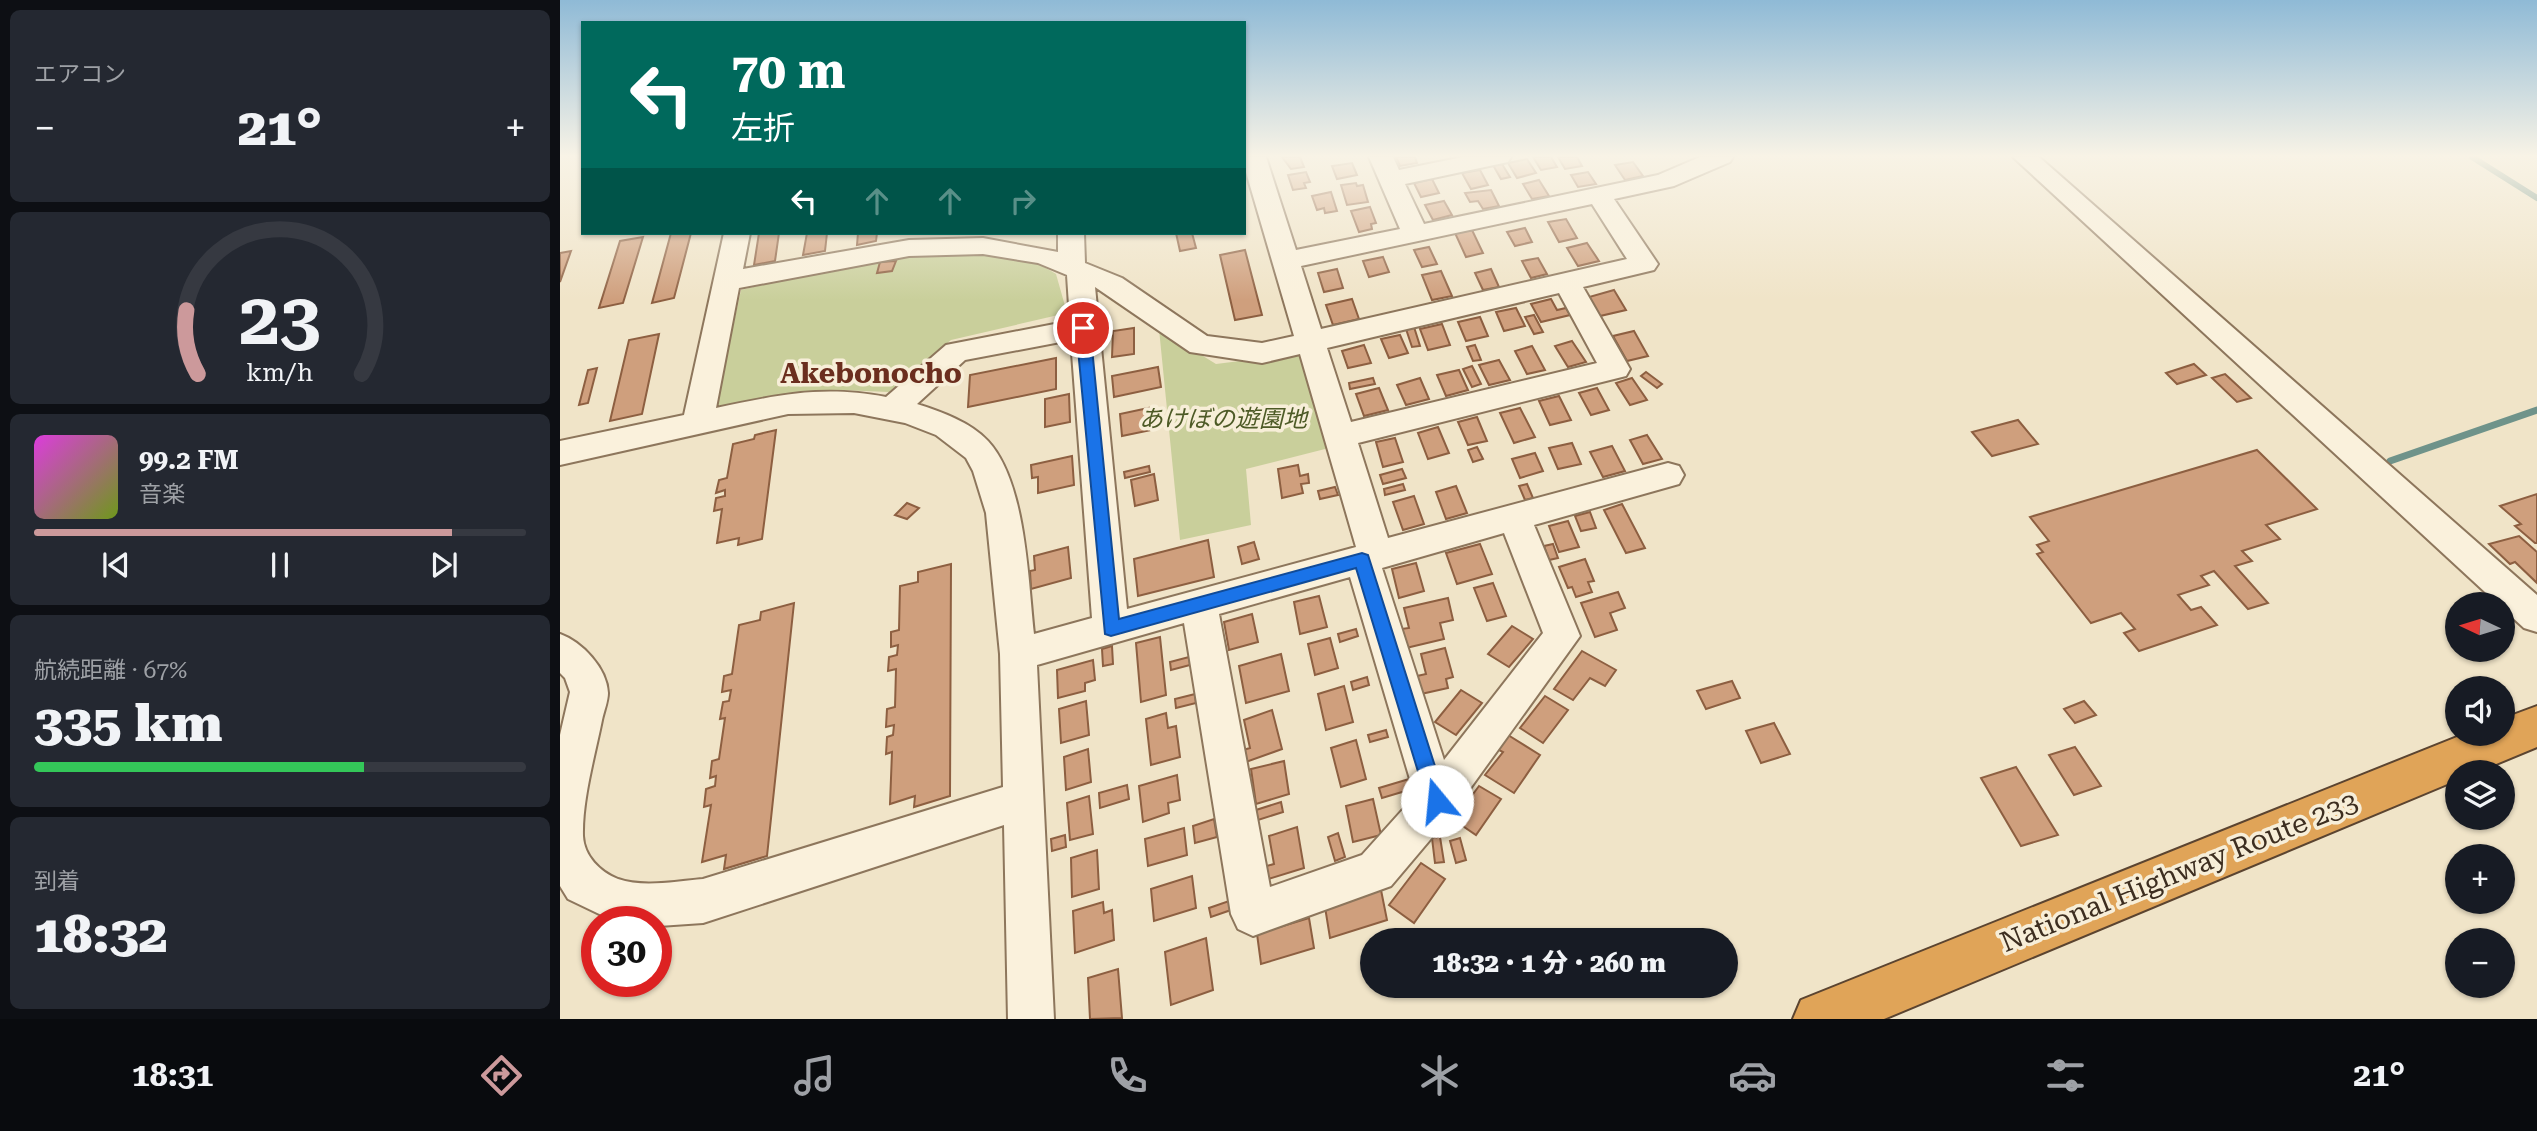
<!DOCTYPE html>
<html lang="ja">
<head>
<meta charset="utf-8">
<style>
	body { margin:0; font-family:"Roboto Serif","Noto Sans JP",serif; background:#242831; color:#f1f3f6; height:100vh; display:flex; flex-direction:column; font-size:26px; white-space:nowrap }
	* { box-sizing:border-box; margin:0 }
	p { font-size:23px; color:#9ea1a6 }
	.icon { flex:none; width:38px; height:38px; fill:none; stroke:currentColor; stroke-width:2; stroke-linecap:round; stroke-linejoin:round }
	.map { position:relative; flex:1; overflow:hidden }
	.details { display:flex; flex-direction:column; gap:10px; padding:10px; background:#0d0f14; width:560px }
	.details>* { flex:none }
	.guide { position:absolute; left:21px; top:21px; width:665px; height:214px; border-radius:0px; box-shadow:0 2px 5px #0004; background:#00695c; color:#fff; overflow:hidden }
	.needle { width:46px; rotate:274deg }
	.buttons { position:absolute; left:1885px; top:592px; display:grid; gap:14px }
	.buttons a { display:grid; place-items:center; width:70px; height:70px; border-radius:50%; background:#171b24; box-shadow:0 2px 5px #0004; font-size:35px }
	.speed { position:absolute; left:21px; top:906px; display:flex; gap:14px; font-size:35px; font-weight:700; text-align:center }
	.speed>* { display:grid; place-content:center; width:91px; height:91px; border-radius:50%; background:#171b24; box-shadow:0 2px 5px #0004; line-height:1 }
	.speed .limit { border:10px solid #d22; background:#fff; color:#111 }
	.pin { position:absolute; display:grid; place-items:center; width:60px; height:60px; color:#fff; margin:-30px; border:4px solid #fff; border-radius:50%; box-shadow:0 2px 7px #0007 }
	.me { position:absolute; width:77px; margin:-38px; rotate:343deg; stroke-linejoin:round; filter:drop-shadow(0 0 5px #0008) }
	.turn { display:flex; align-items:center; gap:24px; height:147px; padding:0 35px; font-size:32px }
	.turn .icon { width:91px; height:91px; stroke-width:2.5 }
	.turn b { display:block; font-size:49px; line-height:60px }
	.lanes { display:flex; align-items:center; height:66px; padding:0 35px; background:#0003; justify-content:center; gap:35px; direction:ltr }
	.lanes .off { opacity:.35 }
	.big { font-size:52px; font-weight:800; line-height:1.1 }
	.details .tile { flex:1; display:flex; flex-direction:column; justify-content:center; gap:10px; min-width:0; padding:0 24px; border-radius:10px; background:#242831 }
	.details .dial { align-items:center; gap:0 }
	.dial svg { height:182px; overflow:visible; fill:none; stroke:#363941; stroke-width:7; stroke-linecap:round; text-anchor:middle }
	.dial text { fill:#f1f3f6; stroke:none }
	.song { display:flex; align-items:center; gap:21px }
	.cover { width:84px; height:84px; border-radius:10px; background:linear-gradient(135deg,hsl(300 70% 55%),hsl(80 70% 35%)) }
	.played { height:7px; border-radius:4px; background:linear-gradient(90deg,#cc999b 85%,#363941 85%) }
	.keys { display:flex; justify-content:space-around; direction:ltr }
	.heat { display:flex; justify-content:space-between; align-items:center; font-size:38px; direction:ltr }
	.charge { height:10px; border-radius:5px; background:linear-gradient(90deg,#34c759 67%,#363941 0) }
	.trip { position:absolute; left:800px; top:928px; width:378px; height:70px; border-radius:35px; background:#171b24; box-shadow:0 2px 5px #0004; font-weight:800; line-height:70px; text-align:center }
	.menu { display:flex; height:112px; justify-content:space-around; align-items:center; background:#090b0e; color:#9ea1a6 }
	.menu .icon { width:49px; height:49px }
	.menu .current { color:#cc999b }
	.menu b { font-size:32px; color:#f1f3f6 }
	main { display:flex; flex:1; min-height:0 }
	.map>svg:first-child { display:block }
</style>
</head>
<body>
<main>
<section class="details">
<div class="tile"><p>エアコン</p>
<div class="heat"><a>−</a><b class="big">21°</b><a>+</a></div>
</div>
<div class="tile dial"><svg viewBox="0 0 100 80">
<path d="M14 69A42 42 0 1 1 86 69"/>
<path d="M14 69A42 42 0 0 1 9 41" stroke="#cc999b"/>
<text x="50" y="56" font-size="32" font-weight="700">23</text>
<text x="50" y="72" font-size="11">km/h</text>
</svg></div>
<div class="tile">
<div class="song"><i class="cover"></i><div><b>99.2 FM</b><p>音楽</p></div></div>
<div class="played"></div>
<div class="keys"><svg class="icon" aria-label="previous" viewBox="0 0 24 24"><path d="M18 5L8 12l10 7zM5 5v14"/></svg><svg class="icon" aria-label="pause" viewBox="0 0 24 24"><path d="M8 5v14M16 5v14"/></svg><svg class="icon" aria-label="next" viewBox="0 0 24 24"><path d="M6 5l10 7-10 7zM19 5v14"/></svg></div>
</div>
<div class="tile"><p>航続距離 · 67%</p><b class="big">335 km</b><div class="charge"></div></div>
<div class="tile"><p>到着</p><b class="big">18:32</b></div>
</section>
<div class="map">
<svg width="1977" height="1019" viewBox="0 0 1977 1019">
	<rect width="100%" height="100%" fill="#f0e4c8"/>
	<g fill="#c9cf9b">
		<path d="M373 253C416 253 458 249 496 274L507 313 391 340 329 392 280 390 229 394 155 410 181 290 300 261Z"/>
		<polygon points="599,329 656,364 745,353 769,448 686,469 691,525 620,540"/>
	</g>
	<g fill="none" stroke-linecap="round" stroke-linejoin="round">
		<polyline stroke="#6f938a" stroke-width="6" points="1912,157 1977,198"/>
		<polyline stroke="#6f938a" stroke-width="7" points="1830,461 1977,410"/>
	</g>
	<g fill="#cf9f7d" stroke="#8d5f41" stroke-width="2">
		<polygon points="722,157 740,157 744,167 731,169"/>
		<polygon points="836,157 855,157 857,163 840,166"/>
		<polygon points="973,157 991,157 997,167 981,170"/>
		<polygon points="998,157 1017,157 1022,166 1005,169"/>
		<polygon points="967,159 976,173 957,178 948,163"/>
		<polygon points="1073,162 1083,176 1065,180 1055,165"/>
		<polygon points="792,163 797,175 777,179 772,166"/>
		<polygon points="942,164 950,177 941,179 933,165"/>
		<polygon points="920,170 928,185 911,189 902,173"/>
		<polygon points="746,172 750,182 744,183 746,188 733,190 728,175"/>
		<polygon points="1028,172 1036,184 1018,187 1011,175"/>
		<polygon points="872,179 879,193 861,197 854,183"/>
		<polygon points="979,180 989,196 972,199 963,184"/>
		<polygon points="796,183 797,186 803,185 808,202 787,205 781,185"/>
		<polygon points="931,190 939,206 923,209 918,201 910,202 905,193"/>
		<polygon points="771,192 777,211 765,213 764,208 757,210 752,196"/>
		<polygon points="884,201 892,215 873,220 865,205"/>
		<polygon points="810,207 816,223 811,224 812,229 799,232 791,211"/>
		<polygon points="1006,219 1017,238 999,242 988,222"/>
		<polygon points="965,228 972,242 955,246 947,232"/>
		<polygon points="912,230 923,253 906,257 895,233"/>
		<polygon points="111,233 131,233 114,298 92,303"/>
		<polygon points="199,233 219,233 215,261 194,265"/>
		<polygon points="247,233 267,233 265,251 243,255"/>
		<polygon points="298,233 317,233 316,241 297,245"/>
		<polygon points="616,233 632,233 636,248 620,251"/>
		<polygon points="83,237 63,303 39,308 60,241"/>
		<polygon points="1027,243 1039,261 1018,266 1007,248"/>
		<polygon points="869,247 877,264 862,267 854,250"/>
		<polygon points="685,250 702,315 675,320 660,255"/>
		<polygon points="11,251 0,282 0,253"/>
		<polygon points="823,257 829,272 809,277 803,261"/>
		<polygon points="978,258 987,274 971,278 962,261"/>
		<polygon points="336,261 332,271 317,273 320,262"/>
		<polygon points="777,269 783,288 764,292 758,273"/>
		<polygon points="931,269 939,287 923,290 915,273"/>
		<polygon points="881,271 892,296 872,300 862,275"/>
		<polygon points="1054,290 1066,310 1040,316 1029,297"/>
		<polygon points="792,299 799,319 773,325 766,305"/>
		<polygon points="991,299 997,310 1006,308 1010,315 981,322 971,304"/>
		<polygon points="956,308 965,326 944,331 936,312"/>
		<polygon points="974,315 983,332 974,334 965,317"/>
		<polygon points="920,317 928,336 906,341 898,322"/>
		<polygon points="882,324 890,345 868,350 860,329"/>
		<polygon points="854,327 860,346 852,347 846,329"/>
		<polygon points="574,328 574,354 552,357 553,331"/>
		<polygon points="1074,331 1088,356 1067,361 1053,336"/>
		<polygon points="99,334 82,414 50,421 69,340"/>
		<polygon points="840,335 848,353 829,358 821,339"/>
		<polygon points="1012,341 1026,362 1008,367 995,346"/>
		<polygon points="804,345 811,363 788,368 782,351"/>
		<polygon points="915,345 921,360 913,361 907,347"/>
		<polygon points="972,346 985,370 967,374 955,351"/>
		<polygon points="496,358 496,389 408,407 410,375"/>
		<polygon points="939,360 950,380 929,385 919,365"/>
		<polygon points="1634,364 1646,375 1617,384 1606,373"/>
		<polygon points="912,366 921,384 912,387 903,369"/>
		<polygon points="598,367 601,387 554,397 552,376"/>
		<polygon points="37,368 28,403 19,405 28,370"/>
		<polygon points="899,370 908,390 886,396 877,375"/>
		<polygon points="1086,372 1102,384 1097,388 1081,376"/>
		<polygon points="1665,374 1691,398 1677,402 1652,378"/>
		<polygon points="813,378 815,384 790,389 789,383"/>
		<polygon points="860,378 869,399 846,405 837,385"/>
		<polygon points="1072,378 1087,400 1070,405 1056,383"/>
		<polygon points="819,388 828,410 804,416 796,394"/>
		<polygon points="1037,388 1049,410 1031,415 1019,393"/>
		<polygon points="509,394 510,422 485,427 485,399"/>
		<polygon points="999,396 1011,420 990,425 979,401"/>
		<polygon points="593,407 596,429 562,436 560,414"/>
		<polygon points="960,408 975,437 954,443 940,413"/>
		<polygon points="917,417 927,441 908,445 898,422"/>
		<polygon points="1458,420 1478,444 1432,456 1412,432"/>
		<polygon points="878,427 889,453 868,459 858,433"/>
		<polygon points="216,430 202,539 178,545 179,538 157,543 162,509 154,511 156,498 165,496 165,490 156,493 159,480 167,478 173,444 194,439 195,435"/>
		<polygon points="1087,435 1102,459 1083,464 1070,440"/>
		<polygon points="835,438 843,462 823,467 816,442"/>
		<polygon points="1012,443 1021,464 998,469 989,448"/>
		<polygon points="1052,446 1065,471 1043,477 1030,452"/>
		<polygon points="917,447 923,459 913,462 908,450"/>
		<polygon points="1697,450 1757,509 1706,525 1720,539 1682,551 1692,561 1675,566 1708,603 1688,609 1654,571 1641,576 1649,585 1618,595 1631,610 1641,607 1657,625 1579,651 1564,633 1575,629 1561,613 1531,623 1477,554 1483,552 1477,545 1489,541 1470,517"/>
		<polygon points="975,453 983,471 960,478 952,459"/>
		<polygon points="512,456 514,485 478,493 478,477 472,478 471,465"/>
		<polygon points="738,465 740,476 748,474 749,483 741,484 743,493 722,498 718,469"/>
		<polygon points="589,466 590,472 565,478 564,472"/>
		<polygon points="842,469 846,478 823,484 820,475"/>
		<polygon points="594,474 598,500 575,506 571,480"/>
		<polygon points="843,484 845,490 825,495 824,489"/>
		<polygon points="967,484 973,498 965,500 959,486"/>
		<polygon points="896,486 907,513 886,519 876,492"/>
		<polygon points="775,487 778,495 760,499 758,491"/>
		<polygon points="1977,494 1977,543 1975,543 1955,526 1961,524 1940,506"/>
		<polygon points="854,496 864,524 843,530 833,502"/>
		<polygon points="347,503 359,508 347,519 335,515"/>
		<polygon points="1062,504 1085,548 1066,553 1044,510"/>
		<polygon points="1030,512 1036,528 1021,531 1015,516"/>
		<polygon points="1008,521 1019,547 999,552 989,526"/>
		<polygon points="1959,536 1977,552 1977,583 1955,562 1950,564 1929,544"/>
		<polygon points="648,540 654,577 578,596 574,559"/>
		<polygon points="694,542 699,559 682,564 678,547"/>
		<polygon points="920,544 932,574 897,584 886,553"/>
		<polygon points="993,544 998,558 989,560 984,546"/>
		<polygon points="508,547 511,578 471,589 470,571 475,570 474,556"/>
		<polygon points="1025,559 1034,581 1028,582 1032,592 1016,597 1012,587 1008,588 999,567"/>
		<polygon points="856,563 864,591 839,598 832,569"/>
		<polygon points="391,564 390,796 354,807 355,796 330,804 332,752 326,754 327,737 333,735 334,725 326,727 327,709 335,707 336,669 328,671 329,657 337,655 338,645 331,647 331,632 339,630 340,586 358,582 358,572"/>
		<polygon points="933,583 946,616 927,621 914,588"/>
		<polygon points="1058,592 1065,608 1050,613 1057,630 1035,637 1021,603"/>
		<polygon points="759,596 767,627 740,634 734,602"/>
		<polygon points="888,598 893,620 880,623 884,639 846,648 841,629 849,628 844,608"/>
		<polygon points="234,603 207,856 164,869 166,855 142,862 151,805 144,807 146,789 155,786 156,776 150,778 152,761 159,759 165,718 160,719 163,702 169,701 171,690 162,692 164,676 172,674 179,625 200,620 201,612"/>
		<polygon points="692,614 698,642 669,650 664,622"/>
		<polygon points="952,626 973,639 949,667 928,654"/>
		<polygon points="796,629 798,636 780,642 778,634"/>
		<polygon points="600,637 606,695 581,702 576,643"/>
		<polygon points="770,638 778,668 755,675 748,644"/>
		<polygon points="552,646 553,664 543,666 542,649"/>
		<polygon points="885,648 893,677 886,679 888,688 861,694 857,676 866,674 861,654"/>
		<polygon points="1022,651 1056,670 1045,686 1030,678 1013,700 994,689"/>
		<polygon points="721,654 729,691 686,703 679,666"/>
		<polygon points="629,657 630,665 611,670 610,662"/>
		<polygon points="533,660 535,680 525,683 525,691 498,698 497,670"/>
		<polygon points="807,677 809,685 793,690 791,682"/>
		<polygon points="1172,681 1180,698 1146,709 1137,691"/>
		<polygon points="784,686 793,722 766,730 758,694"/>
		<polygon points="901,690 922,703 896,735 875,722"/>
		<polygon points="635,694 636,703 616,708 615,699"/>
		<polygon points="985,696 1008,710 983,743 960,728"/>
		<polygon points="526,701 529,735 501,743 499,709"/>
		<polygon points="1524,701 1536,715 1515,723 1504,709"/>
		<polygon points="712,710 722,749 686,762 683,750 690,748 684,720"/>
		<polygon points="606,713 608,728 616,726 620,757 591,765 586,719"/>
		<polygon points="1214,723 1230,754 1201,763 1186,731"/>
		<polygon points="826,730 828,737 810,742 808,735"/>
		<polygon points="948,735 980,755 954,793 925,775 943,752 937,749"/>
		<polygon points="796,740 806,779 781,787 771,748"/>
		<polygon points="1515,747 1541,786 1514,795 1489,755"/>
		<polygon points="528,749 531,782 506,790 504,757"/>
		<polygon points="724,761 729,794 696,804 691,769"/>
		<polygon points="1456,767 1498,835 1461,846 1421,778"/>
		<polygon points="617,775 620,800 608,803 609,813 583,822 579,786"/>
		<polygon points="849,779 852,789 822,798 819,788"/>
		<polygon points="567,785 569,799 540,808 539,793"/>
		<polygon points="919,786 941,799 916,835 894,820"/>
		<polygon points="529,796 533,834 510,840 507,803"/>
		<polygon points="813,799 821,835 793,842 786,806"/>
		<polygon points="721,802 723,812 698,820 696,810"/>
		<polygon points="654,819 657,837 635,843 633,826"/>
		<polygon points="737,827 744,868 705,880 703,867 714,864 709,836"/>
		<polygon points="624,828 627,855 588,866 585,839"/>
		<polygon points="778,833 785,857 775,861 768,837"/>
		<polygon points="505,835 506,847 492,851 491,839"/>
		<polygon points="880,837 884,862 875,863 872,838"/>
		<polygon points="900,838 906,860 896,863 890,841"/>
		<polygon points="537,850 539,889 512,897 511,858"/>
		<polygon points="861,863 885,879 854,923 829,905"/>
		<polygon points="632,876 636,908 594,921 591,889"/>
		<polygon points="821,890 827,920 770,938 765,907"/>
		<polygon points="669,901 671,910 651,917 649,908"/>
		<polygon points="543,902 544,913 552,910 554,940 515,953 513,911"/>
		<polygon points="749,918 754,948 701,964 697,934"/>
		<polygon points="646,938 653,990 611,1005 605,952"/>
		<polygon points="558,969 562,1018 530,1019 528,978"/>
	</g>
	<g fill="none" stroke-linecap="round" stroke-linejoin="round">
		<defs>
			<g id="minor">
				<path d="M684 157H706L736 250 840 229 809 157H833L839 170 903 157H951L948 162 845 184 864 224 1098 175 1140 157H1173L1170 162 1114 186 1054 199 1098 264 1094 270 1023 287 1070 369 1066 376 798 443 828 538 1108 463 1119 466 1124 475 1119 484 974 525 1020 636 891 815 831 886 693 936 678 929 671 914 624 623 477 665 494 1019H448L444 825 143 923 99 926 96 922H56L8 899 0 886V735L10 692 5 678 0 673V634C22 642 47 668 48 693 48 701 44 711 42 720 35 755 22 800 23 836 24 856 40 872 58 879 83 888 117 881 143 879L443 787 440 654 426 513 413 471 406 458 376 435 345 423 294 413 228 414 0 465V441L124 415 164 233H190L183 269 349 240 423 238 498 252V233H524L525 263 562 278 647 336 702 343 734 336 684 165ZM1032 204 1067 259 761 329 741 266ZM423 254 478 263 507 275 510 321 386 345 326 397C263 385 217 395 156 408L179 288 349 256ZM535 287 630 352 702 363 740 354 796 547 567 609ZM999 293 1037 363 791 422 767 348ZM511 340 532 618 474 634C468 580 466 482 428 441 410 422 382 412 357 404L405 360ZM944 533 983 633 884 760 822 568ZM790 577 855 796 802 855 710 887 659 614Z"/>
				<polygon points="1453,157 1479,157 1977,595 1977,632 1964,628 1942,608 1942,604 1938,604"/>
			</g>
			<polygon id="highway" points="1977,706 1977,747 1917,772 1897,772 1897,780 1324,1019 1233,1019 1241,1000 1907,733 1942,733 1942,719"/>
		</defs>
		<use href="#minor" stroke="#8d765c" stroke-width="4"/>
		<use href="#highway" stroke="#5b4430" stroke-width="4"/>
		<use href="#minor" fill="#faf1dc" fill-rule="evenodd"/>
		<use href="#highway" fill="#e0a458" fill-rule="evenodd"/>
	</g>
	<linearGradient id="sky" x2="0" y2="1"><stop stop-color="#8fbad6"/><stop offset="0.52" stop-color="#f8f3e6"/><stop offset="1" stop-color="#f8f3e6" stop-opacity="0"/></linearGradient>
	<rect width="1977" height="300" fill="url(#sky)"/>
	<polygon fill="#1a73e8" stroke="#114b97" stroke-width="2" points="523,324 530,328 559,619 802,553 808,555 886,801 883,807 877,810 870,807 867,801 796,568 551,636 545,634 516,328"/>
	<g text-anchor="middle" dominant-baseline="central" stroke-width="7" stroke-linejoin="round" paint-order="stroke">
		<g font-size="24" font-style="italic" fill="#4d5a26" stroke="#f7eed8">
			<text x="663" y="419">あけぼの遊園地</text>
		</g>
		<g font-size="28" font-weight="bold" fill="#6b2e1e" stroke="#f7eed8">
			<text x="311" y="373">Akebonocho</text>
		</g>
		<g font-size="28" fill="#3d2e20" stroke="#f7eed8">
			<text transform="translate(1619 872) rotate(-22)">National Highway Route 233</text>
		</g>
	</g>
</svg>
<div class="buttons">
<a><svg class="needle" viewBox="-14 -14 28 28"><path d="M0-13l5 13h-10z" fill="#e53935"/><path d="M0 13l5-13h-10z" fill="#9ea1a6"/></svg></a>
<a><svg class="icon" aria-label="sound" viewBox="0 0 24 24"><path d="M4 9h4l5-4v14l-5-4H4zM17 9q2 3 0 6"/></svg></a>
<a><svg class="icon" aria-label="layers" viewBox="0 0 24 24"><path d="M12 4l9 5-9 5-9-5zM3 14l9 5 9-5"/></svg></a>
<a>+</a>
<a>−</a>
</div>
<div class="speed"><div class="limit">30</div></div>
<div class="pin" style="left:523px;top:328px;background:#d93025"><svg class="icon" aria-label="arrive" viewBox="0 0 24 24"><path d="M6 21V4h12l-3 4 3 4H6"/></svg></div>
<svg class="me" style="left:877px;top:801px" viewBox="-20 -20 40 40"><circle r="19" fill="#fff"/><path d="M0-13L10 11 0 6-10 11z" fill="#1a73e8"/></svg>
<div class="trip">18:32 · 1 分 · 260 m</div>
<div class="guide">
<div class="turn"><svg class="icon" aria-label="left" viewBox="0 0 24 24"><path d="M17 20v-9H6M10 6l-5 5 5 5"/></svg><div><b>70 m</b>左折</div></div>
<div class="lanes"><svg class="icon" aria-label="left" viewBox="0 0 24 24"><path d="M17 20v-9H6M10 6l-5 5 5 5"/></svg><svg class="icon off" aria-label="ahead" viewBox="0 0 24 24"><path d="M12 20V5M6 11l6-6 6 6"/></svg><svg class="icon off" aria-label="ahead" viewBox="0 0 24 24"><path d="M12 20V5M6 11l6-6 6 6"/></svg><svg class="icon off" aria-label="right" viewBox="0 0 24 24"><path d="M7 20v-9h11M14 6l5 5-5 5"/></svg></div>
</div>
</div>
</main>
<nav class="menu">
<b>18:31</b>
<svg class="icon current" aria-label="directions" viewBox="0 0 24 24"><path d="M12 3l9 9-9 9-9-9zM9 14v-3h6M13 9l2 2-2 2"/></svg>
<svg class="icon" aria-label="music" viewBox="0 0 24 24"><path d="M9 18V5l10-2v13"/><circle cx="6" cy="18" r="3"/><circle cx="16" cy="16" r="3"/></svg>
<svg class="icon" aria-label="phone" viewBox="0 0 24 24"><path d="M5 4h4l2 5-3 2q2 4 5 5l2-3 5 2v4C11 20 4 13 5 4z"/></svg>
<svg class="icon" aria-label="climate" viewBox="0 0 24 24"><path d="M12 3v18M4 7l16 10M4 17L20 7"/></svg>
<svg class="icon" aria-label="car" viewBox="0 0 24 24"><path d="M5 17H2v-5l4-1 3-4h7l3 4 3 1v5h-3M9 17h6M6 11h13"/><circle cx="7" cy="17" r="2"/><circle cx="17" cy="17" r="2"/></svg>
<svg class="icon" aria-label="filters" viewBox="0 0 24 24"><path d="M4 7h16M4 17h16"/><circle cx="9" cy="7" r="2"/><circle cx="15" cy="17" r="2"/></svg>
<b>21°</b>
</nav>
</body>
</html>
